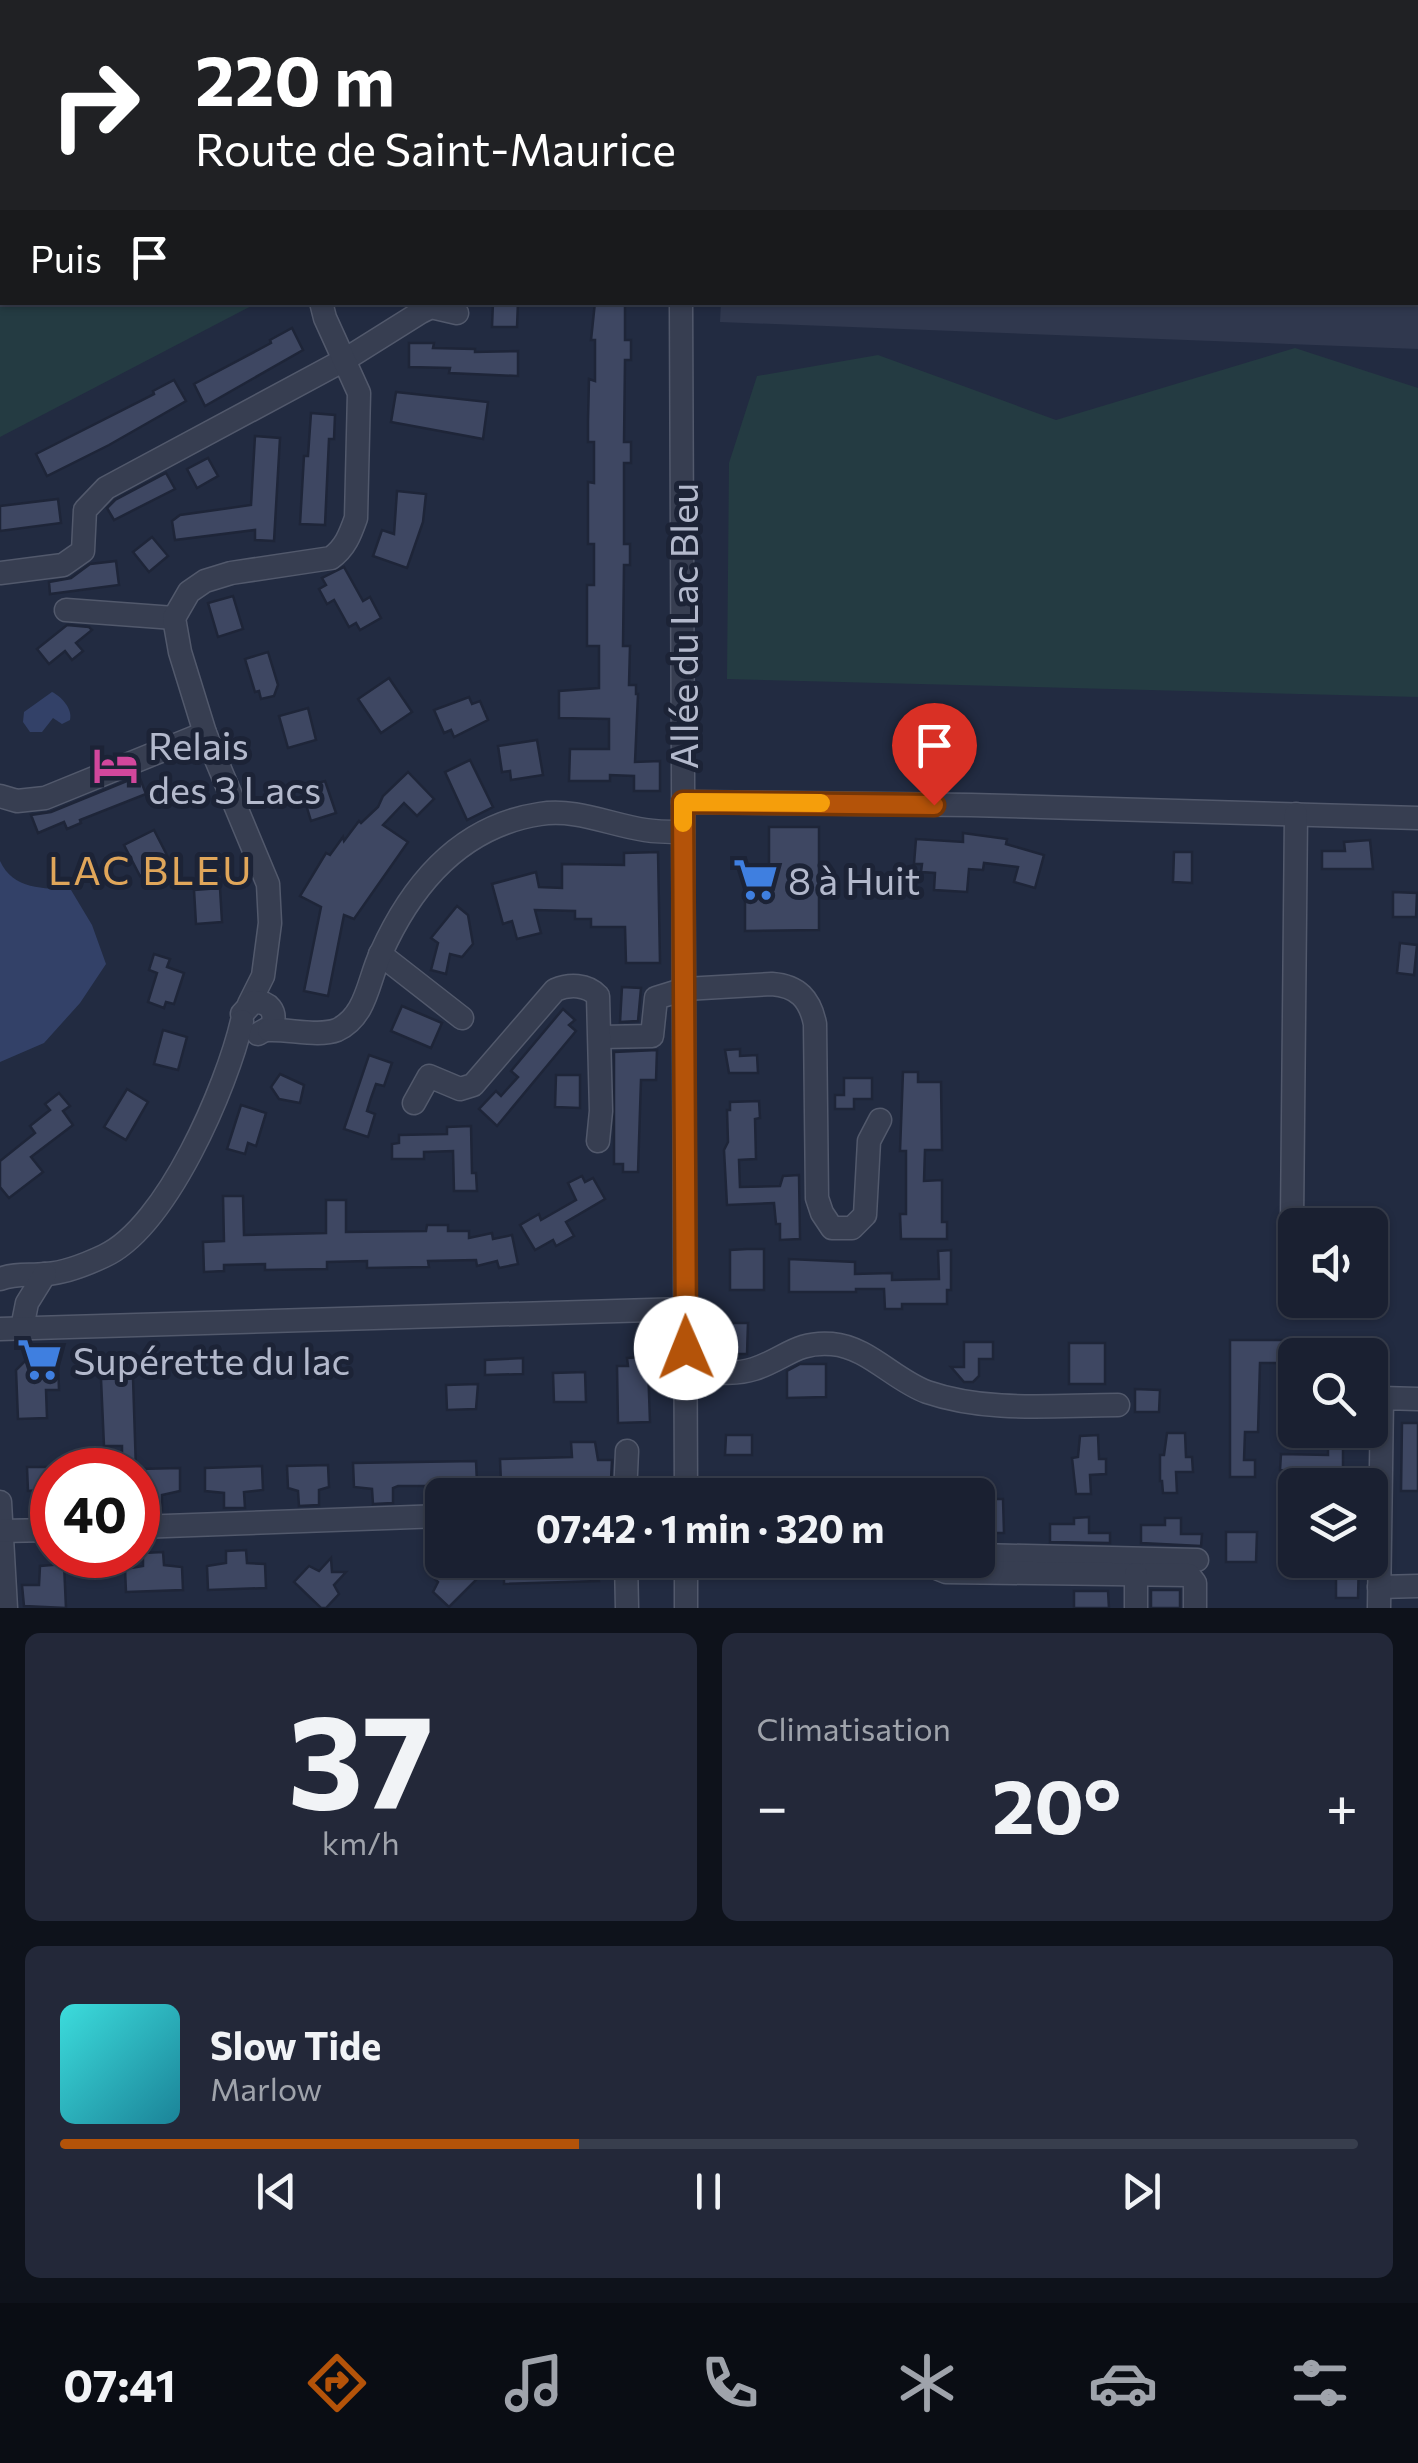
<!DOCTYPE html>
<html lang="fr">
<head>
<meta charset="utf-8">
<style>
	body { margin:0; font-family:Commissioner,sans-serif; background:#232839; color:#f1f3f6; height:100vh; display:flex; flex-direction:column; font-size:38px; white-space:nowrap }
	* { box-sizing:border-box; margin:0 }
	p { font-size:32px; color:#9fa3ab }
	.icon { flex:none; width:55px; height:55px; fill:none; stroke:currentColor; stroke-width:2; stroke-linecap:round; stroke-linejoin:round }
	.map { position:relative; height:1608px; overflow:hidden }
	.sheet { display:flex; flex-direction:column; gap:25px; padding:25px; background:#0e121b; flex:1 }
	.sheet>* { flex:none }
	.banner { position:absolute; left:0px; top:0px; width:1420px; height:305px; box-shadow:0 2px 8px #0004,0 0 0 2px #383e4d; background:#202124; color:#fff; overflow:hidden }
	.fabs { position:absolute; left:1278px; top:1208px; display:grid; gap:20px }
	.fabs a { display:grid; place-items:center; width:110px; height:110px; border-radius:15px; background:#1a2031; box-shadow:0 2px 8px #0004,0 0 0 2px #383e4d; font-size:50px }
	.speed { position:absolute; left:30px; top:1448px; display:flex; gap:20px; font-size:50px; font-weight:700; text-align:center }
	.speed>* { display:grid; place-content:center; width:130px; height:130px; border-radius:50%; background:#1a2031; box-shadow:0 2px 8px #0004,0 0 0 2px #383e4d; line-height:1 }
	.speed .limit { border:15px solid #d22; background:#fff; color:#111 }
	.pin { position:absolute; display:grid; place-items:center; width:85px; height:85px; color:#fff; margin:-102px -42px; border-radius:50% 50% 50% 0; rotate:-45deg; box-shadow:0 0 10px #0007 }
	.pin .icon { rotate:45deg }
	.me { position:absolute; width:110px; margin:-55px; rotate:359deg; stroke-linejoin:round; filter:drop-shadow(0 0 8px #0008) }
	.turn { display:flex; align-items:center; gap:35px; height:210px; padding:0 30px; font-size:45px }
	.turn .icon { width:130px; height:130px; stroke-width:2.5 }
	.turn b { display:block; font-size:70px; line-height:85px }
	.then { display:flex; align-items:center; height:95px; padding:0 30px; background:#0003; gap:20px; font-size:38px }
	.big { font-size:75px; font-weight:700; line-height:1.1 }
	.sheet .card { flex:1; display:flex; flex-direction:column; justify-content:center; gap:15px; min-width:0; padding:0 35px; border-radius:15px; background:#232839 }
	.sheet .dial { align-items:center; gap:0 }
	.dial b { font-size:130px; line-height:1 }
	.song { display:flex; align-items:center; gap:30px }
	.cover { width:120px; height:120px; border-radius:15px; background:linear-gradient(135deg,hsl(180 70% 55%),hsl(190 70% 35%)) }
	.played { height:10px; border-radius:5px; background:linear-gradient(90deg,#b45309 40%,#383e4d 40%) }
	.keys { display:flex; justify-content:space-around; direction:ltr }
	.heat { display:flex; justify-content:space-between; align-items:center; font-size:55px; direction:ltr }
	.sheet .tiles { flex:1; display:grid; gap:25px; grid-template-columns:1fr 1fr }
	.card:last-child { grid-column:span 2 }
	.trip { position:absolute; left:425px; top:1478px; width:570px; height:100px; border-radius:15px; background:#1a2031; box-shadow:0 2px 8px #0004,0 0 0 2px #383e4d; font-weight:700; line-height:100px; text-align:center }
	.dock { display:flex; height:160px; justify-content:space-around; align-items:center; background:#0a0d14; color:#9fa3ab }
	.dock .icon { width:70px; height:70px }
	.dock .selected { color:#b45309 }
	.dock b { font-size:45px; color:#f1f3f6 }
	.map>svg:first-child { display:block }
</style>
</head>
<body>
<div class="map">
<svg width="1418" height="1608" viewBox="0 0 1418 1608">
	<rect width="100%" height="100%" fill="#222b41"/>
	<polygon fill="#30384e" points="734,0 1418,0 1418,349 720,322 721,302 1418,302 1418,2"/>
	<g fill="#243b42">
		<polygon points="0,0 680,0 2,2 2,302 257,303 0,437"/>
		<polygon points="1295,348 1418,388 1418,697 727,679 729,463 757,376 878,355 1056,420"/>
	</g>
	<g fill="#334168">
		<path d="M52 692C61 696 73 709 70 720L62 724 53 718 42 732H30L23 722 24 712Z"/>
		<path d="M0 861C13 890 44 888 71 890L92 925 106 964 80 1003 44 1043 0 1062Z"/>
	</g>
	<g fill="#3e4762" stroke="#1e2538" stroke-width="2.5">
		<polygon points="493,302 518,302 517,327 492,327"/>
		<polygon points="595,302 625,302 625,340 631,340 631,360 625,360 624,442 631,442 631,463 624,463 624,544 630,544 630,565 624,565 623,646 630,646 629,685 636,685 636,694 638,694 635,762 660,761 660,791 634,791 634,776 610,775 610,781 569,781 570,749 609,749 609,719 559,718 559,691 599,688 599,646 587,646 587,585 594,585 594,544 588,544 588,482 594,483 594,442 588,442 588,421 589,379 595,381 595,340 591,340"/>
		<polygon points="292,328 303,350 205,406 194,384 271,343 270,340"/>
		<polygon points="409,343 434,343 433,348 475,349 475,352 518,351 518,376 449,373 450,368 409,367"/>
		<polygon points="174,380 186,401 109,445 47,476 36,454 154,394 153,391"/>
		<polygon points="396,392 488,402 483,439 391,422"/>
		<polygon points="311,413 335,415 334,439 329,439 325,525 300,524 304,456 308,456"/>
		<polygon points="255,436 280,438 274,541 255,540 255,530 175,540 172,521 180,515 251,505"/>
		<polygon points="208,458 218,476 197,488 187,469"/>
		<polygon points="166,473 175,489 114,520 107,508 115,500"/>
		<polygon points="397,491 426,494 423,522 407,568 373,556 382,530 394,534"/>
		<polygon points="58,499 61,523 0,531 0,506"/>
		<polygon points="152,537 168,556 149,572 133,552"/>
		<polygon points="116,561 119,585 50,594 49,582 71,578 90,564"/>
		<polygon points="344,567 363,601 370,597 381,618 360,630 356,623 349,627 334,600 327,604 319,589 326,585 322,578"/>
		<polygon points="233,596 243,629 218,637 208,603"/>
		<polygon points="67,625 89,627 92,630 76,643 83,651 72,660 65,651 49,664 37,649"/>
		<polygon points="268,652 278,685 274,696 261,699 259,691 255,692 245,659"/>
		<polygon points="389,678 412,712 381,733 358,699"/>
		<polygon points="469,697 472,704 480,701 488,720 454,737 451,730 444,733 434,710"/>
		<polygon points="308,708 316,740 288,748 279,716"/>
		<polygon points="537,740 543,775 511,780 510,771 502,772 498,746"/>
		<polygon points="470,760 493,807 467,820 445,772"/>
		<polygon points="408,772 434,799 417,816 404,803 383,825 408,842 354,919 344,915 328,996 304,991 321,907 300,896 326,853 330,855 343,837 344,841 359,821 361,823 378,807 383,796"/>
		<polygon points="139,776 146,794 80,820 81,823 67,829 64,822 38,833 31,815 51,812"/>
		<polygon points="325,781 336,813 311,821 301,788"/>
		<polygon points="769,827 819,827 819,930 745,931 745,865 769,865"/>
		<polygon points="154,830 170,861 140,876 124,845"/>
		<polygon points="963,833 1007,839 1006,844 1044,855 1035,888 1014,882 1018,867 984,863 983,870 969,869 967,892 934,890 935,873 921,872 922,864 914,864 916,839 963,842"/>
		<polygon points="1370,840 1373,869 1322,869 1322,851 1345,851 1344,842"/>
		<polygon points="658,852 660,963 626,963 625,927 591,927 591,919 575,919 575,911 535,910 541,933 517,939 512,921 503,924 492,884 536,872 539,887 562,888 562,864 624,865 624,853"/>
		<polygon points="1174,852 1192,852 1192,883 1173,882"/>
		<polygon points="220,888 222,922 196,924 194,890"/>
		<polygon points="1393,892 1417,893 1416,917 1393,917"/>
		<polygon points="457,906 468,915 473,944 462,957 450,954 446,974 431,970 438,943 431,938"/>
		<polygon points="1400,943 1417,945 1414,975 1397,973"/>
		<polygon points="154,954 170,959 167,967 184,973 174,1004 166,1002 164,1008 148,1002 157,973 149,970"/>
		<polygon points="622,987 641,988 638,1021 620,1022"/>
		<polygon points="402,1006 442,1023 431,1048 391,1031"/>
		<polygon points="563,1009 575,1020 569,1025 576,1031 497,1126 479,1109 496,1091 501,1096 518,1077 511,1071"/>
		<polygon points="163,1030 187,1037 178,1070 154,1064"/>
		<polygon points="740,1049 740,1056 757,1055 758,1073 729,1073 725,1050"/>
		<polygon points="657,1050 656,1080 641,1080 638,1172 623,1172 623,1164 614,1164 614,1052"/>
		<polygon points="369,1055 392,1063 384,1086 376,1084 371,1098 367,1111 375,1114 368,1137 344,1129"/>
		<polygon points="903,1072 918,1072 918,1082 941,1082 942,1150 925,1150 924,1181 942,1180 942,1222 947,1222 947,1239 901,1239 900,1214 906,1214 906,1151 900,1151"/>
		<polygon points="280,1074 304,1085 300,1103 279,1099 271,1087"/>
		<polygon points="556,1075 580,1075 580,1108 555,1107"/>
		<polygon points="844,1078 872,1078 872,1099 854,1099 854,1109 835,1109 835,1095 844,1095"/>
		<polygon points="127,1089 148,1102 126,1140 104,1127"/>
		<polygon points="59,1093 70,1106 63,1111 73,1125 31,1157 43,1172 9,1198 0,1187 0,1161 35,1133 30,1126 50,1110 45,1104"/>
		<polygon points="759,1101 760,1118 755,1119 756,1159 739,1160 740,1187 780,1186 783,1176 799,1175 800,1239 780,1240 780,1224 776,1224 774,1203 727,1205 724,1150 728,1142 727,1110 730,1110 730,1102"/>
		<polygon points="241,1105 266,1113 256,1146 248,1143 245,1154 227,1149"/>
		<polygon points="471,1126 472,1173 476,1173 477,1191 454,1191 453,1151 424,1152 424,1159 392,1159 392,1144 399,1143 399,1135 447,1134 447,1127"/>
		<polygon points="582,1176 585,1182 593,1178 605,1199 566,1222 574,1236 556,1246 553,1240 535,1250 520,1225 539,1214 541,1220 576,1200 568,1183"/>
		<polygon points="223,1196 243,1196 244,1235 326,1233 326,1200 346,1200 346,1232 426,1231 427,1225 448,1225 448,1231 469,1231 469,1238 492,1233 493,1239 512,1235 518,1264 499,1268 497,1261 477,1266 476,1260 428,1261 429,1267 367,1268 367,1261 327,1262 327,1269 265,1270 265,1264 224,1265 224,1271 204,1272 203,1242 224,1241"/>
		<polygon points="747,1249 764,1249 764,1290 730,1290 730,1250"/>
		<polygon points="951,1250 951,1290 947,1290 947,1304 902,1304 902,1309 885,1309 884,1289 856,1289 856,1292 789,1292 789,1259 855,1262 855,1274 892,1273 892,1280 939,1279 938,1251"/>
		<polygon points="719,1323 748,1323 747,1354 719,1354"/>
		<polygon points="1230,1340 1306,1340 1306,1355 1295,1355 1295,1363 1260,1363 1258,1432 1245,1432 1244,1460 1255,1460 1255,1477 1230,1477"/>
		<polygon points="964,1342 993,1342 993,1359 979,1359 979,1376 973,1382 964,1382 951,1367 964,1367"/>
		<rect x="1069" y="1343" width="36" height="41"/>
		<polygon points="642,1357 642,1365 648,1365 650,1422 618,1423 617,1366 628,1366 627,1358"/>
		<polygon points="523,1358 523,1374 485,1375 485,1360"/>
		<polygon points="58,1361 59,1390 46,1390 47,1418 18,1419 16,1370 24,1362"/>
		<polygon points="800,1364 826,1364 826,1397 787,1398 787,1371"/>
		<polygon points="585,1372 586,1402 554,1402 553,1373"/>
		<polygon points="133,1378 136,1470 122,1470 122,1446 104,1446 101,1379"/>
		<polygon points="478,1384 476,1409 447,1410 446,1385"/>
		<polygon points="1135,1389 1160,1390 1159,1412 1135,1412"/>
		<polygon points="1402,1423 1418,1423 1418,1491 1401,1491"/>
		<polygon points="1328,1430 1343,1430 1343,1470 1356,1471 1355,1485 1328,1485 1328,1472 1280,1470 1281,1454 1328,1455"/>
		<polygon points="1167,1433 1185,1433 1186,1457 1192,1457 1193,1472 1176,1472 1177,1493 1163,1493 1162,1481 1160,1481 1160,1455 1164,1455"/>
		<polygon points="726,1435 752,1435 752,1455 725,1455"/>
		<polygon points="1098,1435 1099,1459 1106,1459 1106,1474 1090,1475 1091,1494 1076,1494 1072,1458 1078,1457 1080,1436"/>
		<polygon points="571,1442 595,1442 598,1460 612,1460 611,1480 598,1481 596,1495 573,1495 572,1481 546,1481 541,1484 541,1495 520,1495 520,1484 501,1483 500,1459 572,1457"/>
		<polygon points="476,1461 477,1483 472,1486 398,1486 393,1488 393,1503 373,1504 372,1489 354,1487 353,1463"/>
		<polygon points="328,1465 329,1487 319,1490 319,1505 299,1506 298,1491 288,1488 287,1466"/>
		<polygon points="262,1466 263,1490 244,1492 245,1508 224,1508 224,1493 205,1491 205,1468"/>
		<polygon points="27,1467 52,1467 52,1489 28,1491"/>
		<polygon points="180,1468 180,1491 162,1495 162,1510 142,1511 141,1495 138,1495 138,1469"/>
		<polygon points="978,1499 1003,1499 1004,1533 978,1533"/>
		<polygon points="1089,1517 1089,1533 1110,1533 1110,1543 1050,1542 1050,1524 1074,1524 1074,1518"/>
		<polygon points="1165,1518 1181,1518 1181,1534 1202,1534 1201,1546 1141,1543 1141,1525 1165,1525"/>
		<polygon points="1226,1532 1257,1532 1256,1562 1226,1562"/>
		<polygon points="246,1550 247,1563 265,1564 266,1588 208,1590 207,1566 226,1563 226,1551"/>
		<polygon points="163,1552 164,1565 182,1567 183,1590 126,1592 125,1569 143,1566 143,1553"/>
		<polygon points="441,1557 453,1567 462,1562 478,1578 449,1607 433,1592 438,1582 427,1571"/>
		<polygon points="331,1558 332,1572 346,1572 334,1585 339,1594 326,1608 321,1608 294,1582 309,1566 319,1571"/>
		<polygon points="516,1560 598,1560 599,1581 504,1584 504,1561"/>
		<polygon points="1336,1560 1359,1560 1358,1598 1336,1598"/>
		<polygon points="64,1564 66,1608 24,1606 22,1585 39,1585 40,1566"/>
		<rect x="1151" y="1590" width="29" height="18"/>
		<polygon points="1074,1591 1108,1591 1109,1608 1074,1608"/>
	</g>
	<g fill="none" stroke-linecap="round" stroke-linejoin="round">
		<defs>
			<g id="minor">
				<polyline points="680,0 680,2"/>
				<polyline points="681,302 686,1495"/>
				<polyline points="0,573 63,565 83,551 85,510 106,488 346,359 421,312 431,307 457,313"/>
				<polyline points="66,610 174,618"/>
				<polyline points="0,796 17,801 45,798 205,733"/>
				<polyline points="683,802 971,805 1418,818"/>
				<polyline points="380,954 462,1018"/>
				<path d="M249 1004 263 976 270 923 268 884 205 733 180 652 174 618 189 592 205 581 231 573 331 558C345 548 350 535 356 518L359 393 325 318 321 302"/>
				<path d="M242 1014 253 1002C269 1001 277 1011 272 1026L258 1034"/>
				<path d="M269 1030C289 1029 319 1037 337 1030 367 1016 368 980 381 953 412 884 461 826 540 814 575 808 611 825 645 830 657 832 670 832 683 832"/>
				<path d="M601 1037 652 1036 656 998 685 989 772 984C798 986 810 999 815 1024L817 1198 822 1213 832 1228H852L865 1215 869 1141 880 1120"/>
				<path d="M414 1103 429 1076 460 1089 473 1085 555 990C569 984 587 984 598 996L601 1111 598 1141"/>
				<polyline points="1292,1221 1296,814"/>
				<path d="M0 1279C16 1273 29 1276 46 1274 65 1273 87 1264 104 1256 167 1227 227 1086 242 1021"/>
				<polyline points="22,1328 27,1303 45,1274"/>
				<polyline points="0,1329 685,1309"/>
				<path d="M685 1370C707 1371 733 1376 754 1369 785 1359 796 1341 832 1344 868 1347 894 1380 927 1392 988 1413 1055 1405 1118 1405"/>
				<polyline points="625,1495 627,1451"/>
				<polyline points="0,1502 6,1608"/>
				<polyline points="138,1527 442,1516"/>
				<polyline points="0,1531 52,1530"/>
				<polyline points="978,1555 1197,1560"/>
				<polyline points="626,1560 627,1608"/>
				<polyline points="686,1560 686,1608"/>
				<polyline points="931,1560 936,1568 946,1572 1189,1575 1195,1583 1195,1608"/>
				<polyline points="1379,1587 1418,1586"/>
				<polyline points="1136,1608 1136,1574"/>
				<polyline points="1379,1608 1382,1398 1418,1399"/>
			</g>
		</defs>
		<use href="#minor" stroke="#52596c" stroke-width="25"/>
		<use href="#minor" stroke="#373e51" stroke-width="22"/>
	</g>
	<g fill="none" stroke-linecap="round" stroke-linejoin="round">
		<defs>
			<polyline id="route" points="686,1348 683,802 934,805"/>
		</defs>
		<use href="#route" stroke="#753606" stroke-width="25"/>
		<use href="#route" stroke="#b45309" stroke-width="18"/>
		<polyline stroke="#f59e0b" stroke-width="18" points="683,823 683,802 821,803"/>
	</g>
	<defs>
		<symbol id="hotel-bare" viewBox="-9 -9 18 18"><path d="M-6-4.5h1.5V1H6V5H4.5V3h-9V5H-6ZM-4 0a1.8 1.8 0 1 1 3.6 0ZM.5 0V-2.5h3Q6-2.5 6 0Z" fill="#d1479c" stroke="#1c2336" stroke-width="2.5" paint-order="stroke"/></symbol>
		<symbol id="supermarket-bare" viewBox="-9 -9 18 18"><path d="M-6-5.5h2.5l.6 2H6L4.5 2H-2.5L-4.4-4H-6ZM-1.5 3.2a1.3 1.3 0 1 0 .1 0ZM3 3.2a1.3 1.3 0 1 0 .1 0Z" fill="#3f7fe0" stroke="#1c2336" stroke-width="2.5" paint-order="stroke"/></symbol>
	</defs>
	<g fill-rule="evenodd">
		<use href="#hotel-bare" x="84" y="734" width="63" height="63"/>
		<use href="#supermarket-bare" x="724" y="848" width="63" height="63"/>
		<use href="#supermarket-bare" x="8" y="1328" width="63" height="63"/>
	</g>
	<g text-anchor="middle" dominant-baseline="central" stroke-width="10" stroke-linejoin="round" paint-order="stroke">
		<g font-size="38" fill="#b3b9cc" stroke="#1c2336">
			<text transform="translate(682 626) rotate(-90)">Allée du Lac Bleu</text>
		</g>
		<g font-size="38" fill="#b3b9cc" stroke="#1c2336" text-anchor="start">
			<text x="148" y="744">Relais<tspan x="148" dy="44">des 3 Lacs</tspan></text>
			<text x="788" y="879">8 à Huit</text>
			<text x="73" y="1359">Supérette du lac</text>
		</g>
		<g font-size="40" letter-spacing="2.5" fill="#e0a65a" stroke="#1c2336">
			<text x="151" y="868">LAC BLEU</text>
		</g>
	</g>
</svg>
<div class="fabs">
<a><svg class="icon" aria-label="sound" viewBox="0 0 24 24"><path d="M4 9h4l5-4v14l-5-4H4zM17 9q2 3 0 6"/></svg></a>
<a><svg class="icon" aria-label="search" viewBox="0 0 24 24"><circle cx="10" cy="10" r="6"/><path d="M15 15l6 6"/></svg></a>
<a><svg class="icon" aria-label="layers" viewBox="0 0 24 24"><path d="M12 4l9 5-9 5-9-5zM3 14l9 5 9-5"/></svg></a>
</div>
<div class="speed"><div class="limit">40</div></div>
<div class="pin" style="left:934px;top:805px;background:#d93025"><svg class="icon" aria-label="arrive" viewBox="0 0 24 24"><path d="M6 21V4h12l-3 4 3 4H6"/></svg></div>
<svg class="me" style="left:686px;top:1348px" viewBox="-20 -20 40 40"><circle r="19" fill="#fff"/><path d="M0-13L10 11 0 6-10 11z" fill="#b45309"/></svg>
<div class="trip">07:42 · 1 min · 320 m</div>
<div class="banner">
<div class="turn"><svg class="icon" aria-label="right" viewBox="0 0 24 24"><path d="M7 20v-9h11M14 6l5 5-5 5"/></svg><div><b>220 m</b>Route de Saint-Maurice</div></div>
<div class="then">Puis<svg class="icon" aria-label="arrive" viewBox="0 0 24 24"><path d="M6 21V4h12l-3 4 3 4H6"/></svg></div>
</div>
</div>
<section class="sheet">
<div class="tiles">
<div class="card dial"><b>37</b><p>km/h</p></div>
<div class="card"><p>Climatisation</p>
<div class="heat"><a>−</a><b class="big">20°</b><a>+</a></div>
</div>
<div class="card">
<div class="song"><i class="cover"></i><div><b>Slow Tide</b><p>Marlow</p></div></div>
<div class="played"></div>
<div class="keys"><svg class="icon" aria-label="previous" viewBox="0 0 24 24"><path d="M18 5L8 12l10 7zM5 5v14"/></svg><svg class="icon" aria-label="pause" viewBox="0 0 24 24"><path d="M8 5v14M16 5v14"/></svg><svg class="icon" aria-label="next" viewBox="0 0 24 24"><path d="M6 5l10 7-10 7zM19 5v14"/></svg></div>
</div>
</div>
</section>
<nav class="dock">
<b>07:41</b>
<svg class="icon selected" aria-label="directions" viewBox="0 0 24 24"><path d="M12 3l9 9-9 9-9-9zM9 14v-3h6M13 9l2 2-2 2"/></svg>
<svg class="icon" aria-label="music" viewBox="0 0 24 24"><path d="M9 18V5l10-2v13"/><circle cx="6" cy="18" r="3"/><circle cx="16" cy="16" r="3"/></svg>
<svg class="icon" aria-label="phone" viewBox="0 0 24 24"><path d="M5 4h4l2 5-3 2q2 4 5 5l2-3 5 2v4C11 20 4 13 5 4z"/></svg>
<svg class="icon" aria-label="climate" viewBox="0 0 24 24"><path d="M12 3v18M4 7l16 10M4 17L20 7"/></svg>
<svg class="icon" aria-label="car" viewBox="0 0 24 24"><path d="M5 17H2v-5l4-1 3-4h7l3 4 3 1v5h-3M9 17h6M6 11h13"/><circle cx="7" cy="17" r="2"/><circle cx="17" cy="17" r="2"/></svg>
<svg class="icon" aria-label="filters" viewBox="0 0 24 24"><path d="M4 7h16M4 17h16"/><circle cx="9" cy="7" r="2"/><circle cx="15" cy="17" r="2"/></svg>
</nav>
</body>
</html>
